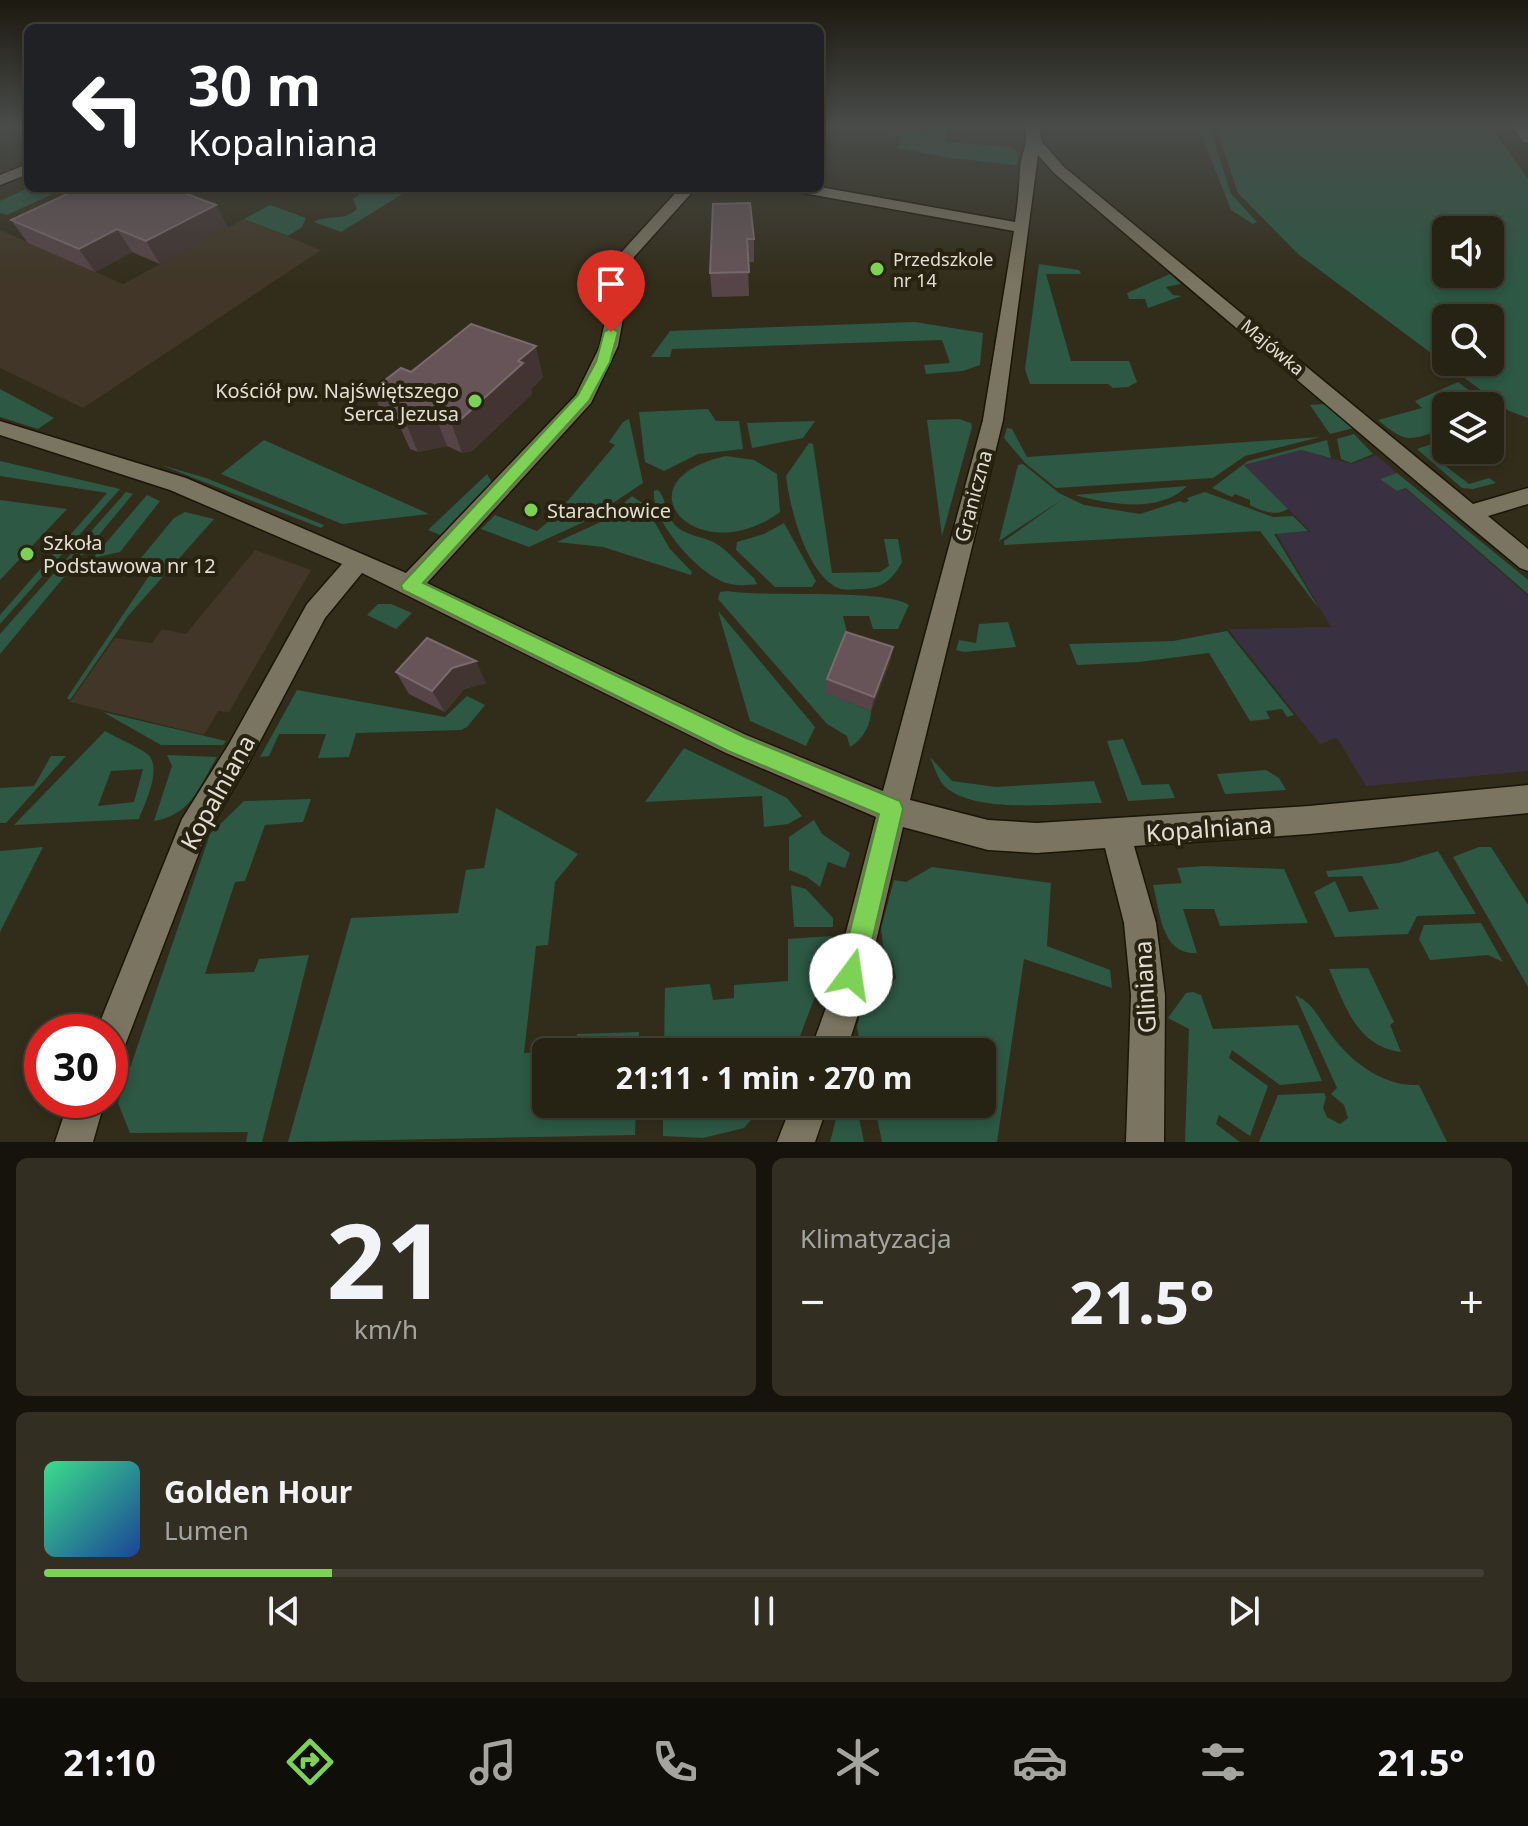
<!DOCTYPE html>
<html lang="pl">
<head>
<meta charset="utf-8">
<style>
	body { margin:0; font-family:"Noto Sans",sans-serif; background:#322f22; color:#f1f3f6; height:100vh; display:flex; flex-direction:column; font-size:30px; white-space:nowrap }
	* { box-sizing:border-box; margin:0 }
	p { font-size:26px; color:#a4a4a0 }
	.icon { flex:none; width:44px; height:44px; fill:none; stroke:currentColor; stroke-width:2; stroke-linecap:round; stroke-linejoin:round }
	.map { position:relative; height:1142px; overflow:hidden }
	.panel { display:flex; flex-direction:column; gap:16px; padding:16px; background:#15130b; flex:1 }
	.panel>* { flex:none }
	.guide { position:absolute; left:24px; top:24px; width:800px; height:168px; border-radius:12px; box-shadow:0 4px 12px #0003,0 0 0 2px #423f34; background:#202124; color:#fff; overflow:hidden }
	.buttons { position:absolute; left:1432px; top:216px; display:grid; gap:16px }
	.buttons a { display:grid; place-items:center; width:72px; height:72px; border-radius:12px; background:#262214; box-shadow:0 4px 12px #0003,0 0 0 2px #423f34; font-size:40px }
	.speed { position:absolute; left:24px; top:1014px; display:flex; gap:16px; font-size:40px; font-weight:700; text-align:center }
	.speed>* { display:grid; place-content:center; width:104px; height:104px; border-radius:50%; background:#262214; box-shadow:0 4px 12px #0003,0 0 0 2px #423f34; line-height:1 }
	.speed .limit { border:12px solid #d22; background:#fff; color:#111 }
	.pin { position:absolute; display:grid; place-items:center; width:68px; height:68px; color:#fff; margin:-82px -34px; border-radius:50% 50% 50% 0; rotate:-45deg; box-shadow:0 0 8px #0007 }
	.pin .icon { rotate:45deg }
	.me { position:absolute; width:88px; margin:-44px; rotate:14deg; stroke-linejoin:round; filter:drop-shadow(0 0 6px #0008) }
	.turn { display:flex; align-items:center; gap:28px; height:168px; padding:0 32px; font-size:36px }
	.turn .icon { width:104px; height:104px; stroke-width:2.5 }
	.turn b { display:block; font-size:56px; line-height:68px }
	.big { font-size:60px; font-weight:700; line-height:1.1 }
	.panel .card { flex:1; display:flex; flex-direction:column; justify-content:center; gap:12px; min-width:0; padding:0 28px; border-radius:12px; background:#322f22 }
	.panel .dial { align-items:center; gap:0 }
	.dial b { font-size:104px; line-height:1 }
	.song { display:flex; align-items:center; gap:24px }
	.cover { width:96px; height:96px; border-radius:12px; background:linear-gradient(135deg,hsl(150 70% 55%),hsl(220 70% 35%)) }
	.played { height:8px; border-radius:4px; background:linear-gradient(90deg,#7dd154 20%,#423f34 20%) }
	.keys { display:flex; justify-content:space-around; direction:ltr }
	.heat { display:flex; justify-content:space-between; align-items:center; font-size:44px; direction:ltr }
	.panel .tiles { flex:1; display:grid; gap:16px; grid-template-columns:1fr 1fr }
	.card:last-child { grid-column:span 2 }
	.trip { position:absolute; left:532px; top:1038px; width:464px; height:80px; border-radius:12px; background:#262214; box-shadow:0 4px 12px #0003,0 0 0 2px #423f34; font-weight:700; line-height:80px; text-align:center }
	.tab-bar { display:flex; height:128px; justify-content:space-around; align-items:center; background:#0f0e08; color:#a4a4a0 }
	.tab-bar .icon { width:56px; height:56px }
	.tab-bar .on { color:#7dd154 }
	.tab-bar b { font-size:36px; color:#f1f3f6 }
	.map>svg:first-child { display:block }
</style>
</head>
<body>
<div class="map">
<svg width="1528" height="1142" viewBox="0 0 1528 1142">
	<rect width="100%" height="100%" fill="#322d1b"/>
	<polygon fill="#393141" points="1301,450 1352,464 1376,455 1397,473 1381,479 1397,491 1406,489 1528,596 1528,771 1366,786 1339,741 1336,738 1320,744 1228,629 1331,627 1276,533 1311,532 1244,465"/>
	<g fill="#413627">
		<polygon points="244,219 321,250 83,408 0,368 0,230 123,284"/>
		<polygon points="255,550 311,570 229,712 218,711 204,735 70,702 115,638 152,643 162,629 186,634"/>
	</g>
	<g fill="#2c5844" fill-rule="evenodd">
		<polygon points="820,124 852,124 929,133 932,124 948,124 945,142 1011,147 1018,153 1017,165 950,158 898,148 901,137"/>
		<polygon points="1170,124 1199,124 1211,131 1231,194 1257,222 1253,224 1231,210 1198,126"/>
		<path d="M1215 124H1489L1528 179V418L1509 411 1298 254 1238 193ZM1490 230V274H1446V230ZM1446 318H1490V362H1446Z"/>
		<polygon points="28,188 72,188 66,193 53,194 7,215 0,213 0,201"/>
		<path d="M381 188H412L341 232 314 222C328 214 344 222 357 209L353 199 361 193 375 192Z"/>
		<polygon points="270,205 306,218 302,227 288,236 244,219"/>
		<polygon points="1039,264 1079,270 1081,274 1046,274 1071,361 1129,361 1137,382 1128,387 1113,388 1108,384 1030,384 1025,369"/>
		<polygon points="1170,274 1181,284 1166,287 1173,295 1182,296 1148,308 1145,299 1129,299 1127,293"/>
		<polygon points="915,322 983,333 980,365 963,371 926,374 924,365 950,363 942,340 672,349 670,357 651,357 670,331"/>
		<path d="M1458 382 1489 406H1446V429C1409 439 1409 446 1378 420L1422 408 1415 401Z"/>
		<polygon points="0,389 54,418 38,429 0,417"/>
		<polygon points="1325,404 1353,427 1354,428 1330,434 1310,405"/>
		<polygon points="708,409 716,421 739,421 743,449 698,454 664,471 645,462 639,412"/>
		<polygon points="629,419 643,483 586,521 529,547 481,529 495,515 537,531 554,517 615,445 609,442 623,422"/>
		<polygon points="959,419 971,423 972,427 942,536 927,420"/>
		<polygon points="815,421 803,438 752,448 747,423"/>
		<polygon points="1007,428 1012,429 1027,457 1320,437 1245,456 1213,478 1056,488 1025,463 1004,438"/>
		<polygon points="1354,434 1373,454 1351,463 1341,459 1337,439"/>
		<polygon points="1446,439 1446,449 1430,454 1469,484 1489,478 1496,483 1473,489 1462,488 1417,449"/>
		<polygon points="264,440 429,514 342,524 221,474"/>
		<path d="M1327 440 1331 458 1301 450 1244 465 1288 509C1275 517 1262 511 1250 505V500L1235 494 1232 497 1212 488 1248 461Z"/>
		<path d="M809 443 813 444 832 573 880 572 889 566 884 539H898L902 562C893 579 883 588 863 589 855 589 845 591 838 588 806 573 790 508 786 476Z"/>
		<path d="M726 456 754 460 777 474 780 512C697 573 614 481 726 456Z"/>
		<polygon points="0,461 120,489 0,624 0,615 107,493 0,476"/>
		<polygon points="1023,464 1059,493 1084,505 1140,514 1180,501 1184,503 1189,501 1187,498 1205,492 1273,517 1293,516 1308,531 1274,534 1320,610 1260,531 1004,545 1004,541 1063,499 999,541 1018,465"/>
		<polygon points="161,465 206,478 324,525 321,528"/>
		<polygon points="1397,473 1528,580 1528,594 1406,488 1397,491 1380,479"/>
		<polygon points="487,474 493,484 445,537 428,530"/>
		<path d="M1187 486C1160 514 1108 504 1075 495Z"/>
		<path d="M654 491 658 490C667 499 665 514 674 524 686 537 701 535 715 543 729 551 741 567 754 578L757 584C745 586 730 586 719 580 694 568 651 520 654 491Z"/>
		<polygon points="126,492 133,494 0,654 0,634"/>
		<polygon points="147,495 160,501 120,552 93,558"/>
		<polygon points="632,496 644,504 670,549 692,572 691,575 603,547 557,542 605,520"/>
		<polygon points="0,500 67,509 0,580"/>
		<polygon points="185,512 214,519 128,616 70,700 67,698 153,570 141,558 174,518"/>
		<polygon points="784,523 816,581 812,587 775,587 736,550 737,542 764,534"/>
		<path d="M727 591C768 598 882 588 909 605L898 629H873L869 616H843L849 641 826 693 871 711C871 724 863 740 850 747L847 736 827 724 718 599 720 592Z"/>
		<polygon points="378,604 391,604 412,613 396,629 367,615"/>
		<polygon points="718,611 815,727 806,746 750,721"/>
		<polygon points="1008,622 1016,647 964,652 956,650 959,640 976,643 979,624"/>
		<polygon points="1227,631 1294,715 1287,717 1282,709 1266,711 1270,719 1250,721 1209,653 1139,662 1077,665 1069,644 1173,641"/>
		<polygon points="297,690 445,717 467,696 485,705 467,727 461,730 356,733 349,757 318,758 326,734 279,734 269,756 260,757"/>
		<polygon points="103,712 226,741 223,745 161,745"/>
		<path d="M105 731C118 739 133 744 146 753 164 765 145 803 139 819L14 825ZM143 769 134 802 98 806 111 771Z"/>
		<polygon points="1123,739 1142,785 1169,784 1175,798 1128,801 1107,741"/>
		<polygon points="684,748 787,798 802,816 788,824 764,827 762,796 645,802"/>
		<path d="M167 755 217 757C199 787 191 815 154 821L172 766Z"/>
		<polygon points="51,756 66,756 6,823 0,823 0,788 34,786"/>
		<path d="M930 757 952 781 996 787 1094 781 1102 803C1062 803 980 814 948 789 938 782 935 768 930 757Z"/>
		<polygon points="1266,770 1279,778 1286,790 1225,794 1217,774"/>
		<polygon points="311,799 303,822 265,825 245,881 235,882 205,974 254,972 259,959 309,955 262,1142 246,1142 248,1132 130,1133 118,1103 210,834 244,801"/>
		<polygon points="496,808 578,854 555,882 548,945 536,946 524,1053 575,1050 577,1034 639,1032 638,1052 546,1052 546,1104 636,1104 635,1135 288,1142 351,918 458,913 466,870 484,868"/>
		<polygon points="814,820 822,834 850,853 845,868 828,862 820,887 807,877 789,870 789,837"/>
		<polygon points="43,847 0,932 0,851"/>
		<polygon points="1479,847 1491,847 1528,905 1528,987 1453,857"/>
		<polygon points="1438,851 1476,914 1417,916 1408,934 1335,937 1314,892 1335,881 1349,912 1379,909 1362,876 1328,877 1326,871 1399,863"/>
		<path d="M1204 866 1284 869 1308 923 1220 926 1214 909H1183L1197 953C1161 955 1160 911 1153 885L1182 883 1177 868Z"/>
		<polygon points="932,867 1051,883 1047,946 1110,970 1112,988 1024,959 997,1142 882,1142 874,1104 982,1104 982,1052 862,1052 857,1027 868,981 880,988 889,986 896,978 893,962 884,954 881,928 894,880 906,882"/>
		<polygon points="791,885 806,889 833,918 833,927 794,927"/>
		<polygon points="1481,923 1503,962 1488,955 1430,960 1419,939 1424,925"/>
		<polygon points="832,936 816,994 794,1052 758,1052 756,1045 737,1052 664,1052 665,988 710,984 713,1000 734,998 734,985 788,981 788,939"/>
		<path d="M1368 968 1394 1022 1390 1025 1401 1052C1356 1046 1345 1005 1329 969Z"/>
		<polygon points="1193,992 1201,995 1213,1029 1298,1025 1322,1081 1280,1085 1232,1050 1229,1058 1268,1086 1250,1136 1219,1115 1216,1124 1240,1142 1185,1142 1189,1029 1168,1018 1186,993"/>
		<path d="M1295 995C1313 1003 1318 1017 1329 1032 1349 1060 1382 1087 1419 1085L1447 1142H1259L1278 1095 1324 1093 1326 1097 1323 1108 1327 1117 1340 1124 1348 1118 1344 1105 1331 1094 1337 1088Z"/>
		<polygon points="663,1104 725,1104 726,1108 739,1104 765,1104 744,1128 703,1138 663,1136"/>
		<polygon points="840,1104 856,1104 864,1142 830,1142"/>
	</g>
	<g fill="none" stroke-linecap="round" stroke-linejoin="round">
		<defs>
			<g id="minor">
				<path d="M1025 124H1039L1042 142 1064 167 1473 504 1528 488V504L1488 516 1528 549V571L1520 568 1461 519 1054 173 1038 155 1003 420 910 800 988 820 1037 823 1309 806 1528 785V813L1309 834 1134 846 1156 923 1165 995 1164 1142H1126L1131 995 1124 923 1105 848 1037 853 988 850 903 827 861 1005 846 1052H810L827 1005 876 817 726 753 362 573 325 618 249 762 205 837 122 1053 110 1058V1032H96L182 819 229 744 307 604 342 564 170 490 0 435V421L186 478 406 573 576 395 600 346 618 256 680 188H696L634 257 618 346 591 403 427 583 746 735 883 791 983 420 1014 231 803 193 795 188 820 187 1015 222C1018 204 1019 187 1020 169 1021 150 1029 149 1025 124Z"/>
				<polygon points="1510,124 1524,124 1528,130 1528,143 1523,142"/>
				<polygon points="28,164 28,174 0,185 0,175"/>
				<polygon points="69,1100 105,1100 93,1142 55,1142"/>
				<polygon points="792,1104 828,1104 815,1142 777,1142"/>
			</g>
		</defs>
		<use href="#minor" stroke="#1a1504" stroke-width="3"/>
		<use href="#minor" fill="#7a7460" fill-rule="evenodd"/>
	</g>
	<g fill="#574449">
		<polygon points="713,204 754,239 754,262 748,262 749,296 712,297 710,273"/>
		<polygon points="11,220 228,227 160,264 132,252 95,272 28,243"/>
		<polygon points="411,372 543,377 531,389 532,394 472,451 462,453 447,446 418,452 410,449 400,427 386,422 372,390"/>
		<polygon points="893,647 890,662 871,711 825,693 827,679"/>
		<polygon points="396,672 486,683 464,689 445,712 409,694"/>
	</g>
	<g fill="#423431">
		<polygon points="216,205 228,227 160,264 146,241"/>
		<polygon points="117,229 132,252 95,272 79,249"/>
		<polygon points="536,346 543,377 531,389 532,394 472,451 462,453 451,422"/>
		<polygon points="435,415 447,446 418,452 405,421"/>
		<polygon points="893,647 890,662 871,711 874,697"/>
		<polygon points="476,661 486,683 464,689 445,712 432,691 452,668"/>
	</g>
	<g fill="#665458" stroke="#7a6a6b" stroke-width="2">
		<polygon points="80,188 100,188 104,189 106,188 171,188 216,205 146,241 117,229 79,249 11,220"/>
		<polygon points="750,203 754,239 747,239 749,272 710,273 713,204"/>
		<polygon points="471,324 536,346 518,361 523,363 460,420 451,422 435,415 405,421 396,418 393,399 372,390 401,368 411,372"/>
		<polygon points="846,632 893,647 874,697 827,679"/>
		<polygon points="427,638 476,661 452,668 432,691 396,672"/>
	</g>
	<linearGradient id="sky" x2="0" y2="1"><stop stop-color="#1c190f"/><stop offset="0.44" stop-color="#494c4a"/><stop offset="1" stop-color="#494c4a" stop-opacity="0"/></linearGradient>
	<rect width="1528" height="284" fill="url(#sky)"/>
	<polygon fill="#7dd154" stroke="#518837" stroke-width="2" points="611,328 618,332 610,362 589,401 423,583 744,737 900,801 903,809 864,975 860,984 851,988 842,984 839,975 879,814 728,751 403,590 401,585 578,395 596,362 604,332"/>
	<g fill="#7dd154" stroke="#282311" stroke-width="3">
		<circle cx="877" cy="269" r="8"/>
		<circle cx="475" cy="401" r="8"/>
		<circle cx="531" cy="510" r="8"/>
		<circle cx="27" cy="554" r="8"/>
	</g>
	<g text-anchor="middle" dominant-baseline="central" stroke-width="8" stroke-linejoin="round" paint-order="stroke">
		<g font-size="18" fill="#e2ded3" stroke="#282311" text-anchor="start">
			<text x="893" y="259">Przedszkole<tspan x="893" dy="21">nr 14</tspan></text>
		</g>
		<g font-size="18" fill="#e2ded3" stroke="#282311">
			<text transform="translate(1273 347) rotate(40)">Majówka</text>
		</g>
		<g font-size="20" fill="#e2ded3" stroke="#282311" text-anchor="start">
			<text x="459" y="390" text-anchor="end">Kościół pw. Najświętszego<tspan x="459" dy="23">Serca Jezusa</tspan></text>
			<text x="547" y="510">Starachowice</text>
			<text x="43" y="542">Szkoła<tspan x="43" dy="23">Podstawowa nr 12</tspan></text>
		</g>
		<g font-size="20" fill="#e2ded3" stroke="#282311">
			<text transform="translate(973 496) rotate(-75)">Graniczna</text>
		</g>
		<g font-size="24" fill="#e2ded3" stroke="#282311">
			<text transform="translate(217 792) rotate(-61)">Kopalniana</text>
			<text transform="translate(1209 828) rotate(-4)">Kopalniana</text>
			<text transform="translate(1144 987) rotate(-93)">Gliniana</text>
		</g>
	</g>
</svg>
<div class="buttons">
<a><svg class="icon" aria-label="sound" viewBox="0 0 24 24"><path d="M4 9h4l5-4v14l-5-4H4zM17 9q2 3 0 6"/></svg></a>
<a><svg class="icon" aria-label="search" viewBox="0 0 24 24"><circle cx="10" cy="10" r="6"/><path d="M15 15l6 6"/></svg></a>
<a><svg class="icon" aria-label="layers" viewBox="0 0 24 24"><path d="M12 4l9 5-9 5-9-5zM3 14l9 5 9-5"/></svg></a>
</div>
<div class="speed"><div class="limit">30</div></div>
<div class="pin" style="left:611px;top:332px;background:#d93025"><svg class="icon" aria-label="arrive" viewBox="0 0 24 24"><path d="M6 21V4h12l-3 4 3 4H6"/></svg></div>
<svg class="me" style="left:851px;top:975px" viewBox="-20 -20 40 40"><circle r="19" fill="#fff"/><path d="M0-13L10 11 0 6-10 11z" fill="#7dd154"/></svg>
<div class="trip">21:11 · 1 min · 270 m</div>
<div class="guide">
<div class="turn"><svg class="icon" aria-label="left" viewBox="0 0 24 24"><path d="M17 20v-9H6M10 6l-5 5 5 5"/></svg><div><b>30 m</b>Kopalniana</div></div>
</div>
</div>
<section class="panel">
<div class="tiles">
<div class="card dial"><b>21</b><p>km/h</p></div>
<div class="card"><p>Klimatyzacja</p>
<div class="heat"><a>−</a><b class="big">21.5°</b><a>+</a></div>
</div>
<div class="card">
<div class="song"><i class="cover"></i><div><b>Golden Hour</b><p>Lumen</p></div></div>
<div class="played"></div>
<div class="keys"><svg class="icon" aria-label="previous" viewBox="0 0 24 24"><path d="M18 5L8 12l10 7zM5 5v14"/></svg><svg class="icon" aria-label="pause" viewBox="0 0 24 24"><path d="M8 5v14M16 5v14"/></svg><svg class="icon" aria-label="next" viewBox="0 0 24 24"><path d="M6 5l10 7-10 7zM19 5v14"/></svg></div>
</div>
</div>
</section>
<nav class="tab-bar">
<b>21:10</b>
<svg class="icon on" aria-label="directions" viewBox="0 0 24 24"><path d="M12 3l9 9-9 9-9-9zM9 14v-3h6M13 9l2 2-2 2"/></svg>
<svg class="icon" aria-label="music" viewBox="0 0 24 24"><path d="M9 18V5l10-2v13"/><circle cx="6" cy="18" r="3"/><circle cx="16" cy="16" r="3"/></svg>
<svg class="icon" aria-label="phone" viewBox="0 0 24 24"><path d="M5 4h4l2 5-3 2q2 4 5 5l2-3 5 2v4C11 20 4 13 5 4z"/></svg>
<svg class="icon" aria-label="climate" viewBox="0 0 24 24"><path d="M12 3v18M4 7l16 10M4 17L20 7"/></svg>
<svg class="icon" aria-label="car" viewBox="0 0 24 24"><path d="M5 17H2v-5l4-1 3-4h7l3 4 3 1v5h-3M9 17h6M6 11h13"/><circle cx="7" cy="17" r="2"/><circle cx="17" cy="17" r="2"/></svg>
<svg class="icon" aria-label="filters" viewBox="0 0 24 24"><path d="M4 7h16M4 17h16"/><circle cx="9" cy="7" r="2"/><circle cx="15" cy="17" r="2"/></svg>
<b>21.5°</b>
</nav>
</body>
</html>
